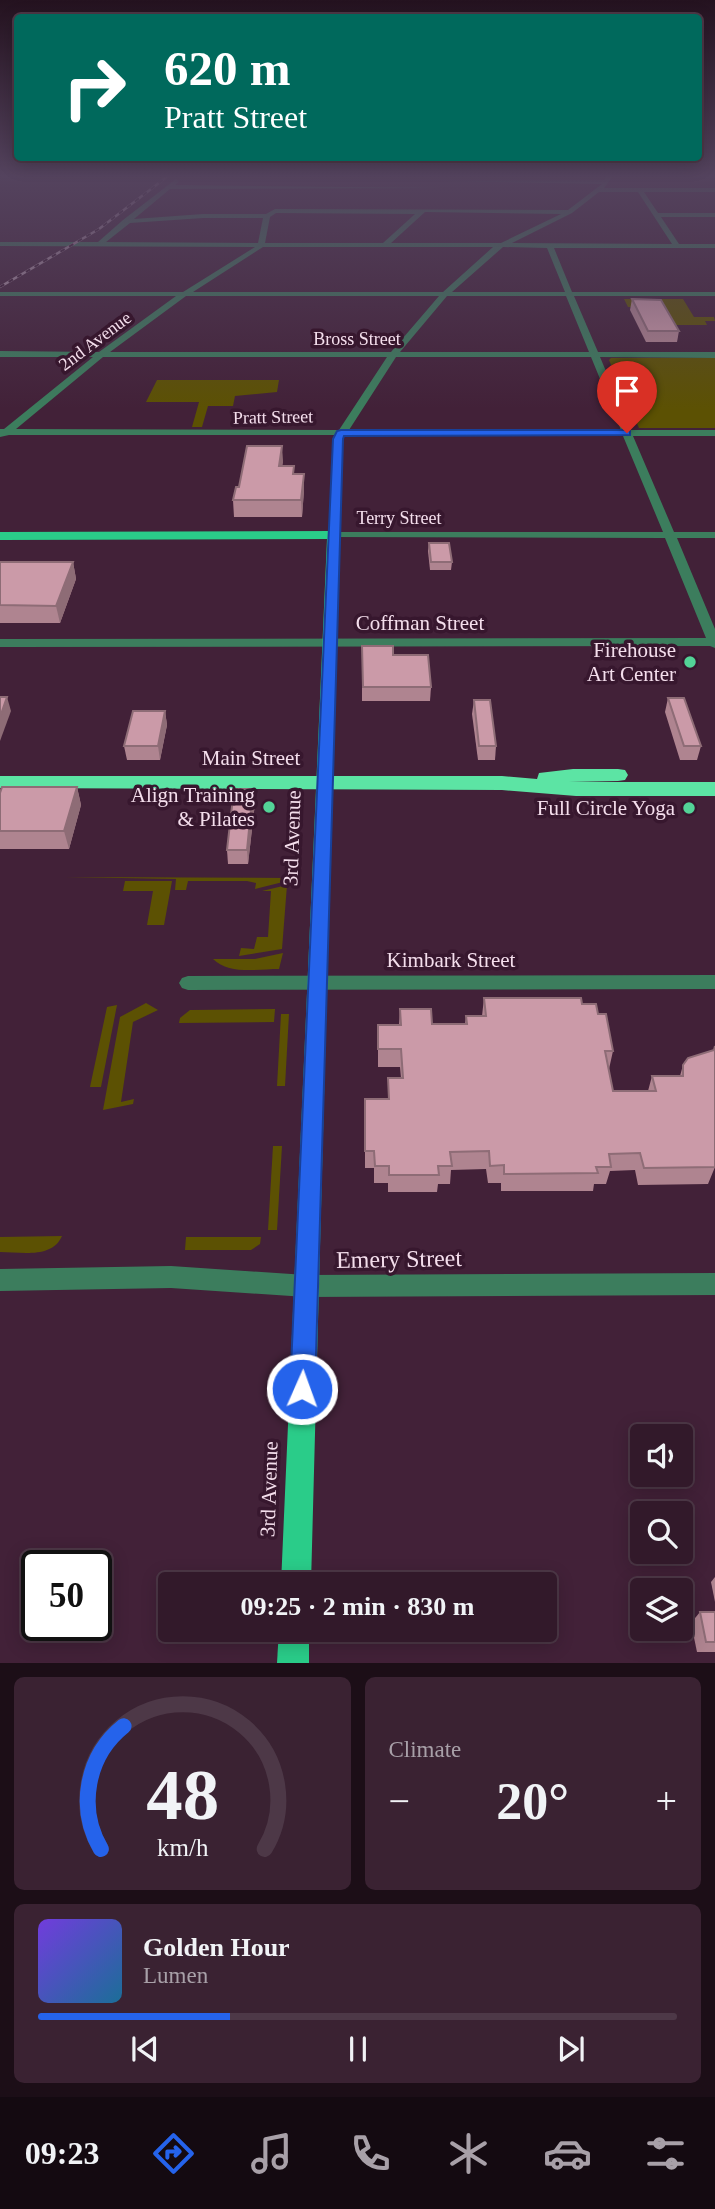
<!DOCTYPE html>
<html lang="en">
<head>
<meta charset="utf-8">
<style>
	body { margin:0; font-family:"Times New Roman",serif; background:#3a2232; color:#f1f3f6; height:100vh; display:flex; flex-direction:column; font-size:26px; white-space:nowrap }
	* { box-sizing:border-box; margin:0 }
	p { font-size:23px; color:#a8a0a8 }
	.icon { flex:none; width:38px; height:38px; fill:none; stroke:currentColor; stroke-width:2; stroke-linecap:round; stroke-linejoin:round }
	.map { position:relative; height:1663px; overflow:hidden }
	.drawer { display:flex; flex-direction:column; gap:14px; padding:14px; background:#1c0e17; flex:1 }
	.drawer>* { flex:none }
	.guide { position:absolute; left:14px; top:14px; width:688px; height:147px; border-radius:7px; box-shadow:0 4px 18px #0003,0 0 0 2px #4d3847; background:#00695c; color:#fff; overflow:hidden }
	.fabs { position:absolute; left:630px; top:1424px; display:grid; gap:14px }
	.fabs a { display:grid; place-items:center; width:63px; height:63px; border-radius:7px; background:#32192a; box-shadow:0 4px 18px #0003,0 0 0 2px #4d3847; font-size:35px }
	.speed { position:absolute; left:21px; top:1550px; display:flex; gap:14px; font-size:35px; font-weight:700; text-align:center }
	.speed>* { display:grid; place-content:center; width:91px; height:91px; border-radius:50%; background:#32192a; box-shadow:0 4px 18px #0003,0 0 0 2px #4d3847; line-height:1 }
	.speed .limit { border:4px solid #111; border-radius:10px; background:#fff; color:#111 }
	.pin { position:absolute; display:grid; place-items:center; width:60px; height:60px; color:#fff; margin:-72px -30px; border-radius:50% 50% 50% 0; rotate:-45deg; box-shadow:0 0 7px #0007 }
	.pin .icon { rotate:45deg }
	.me { position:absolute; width:77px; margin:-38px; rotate:2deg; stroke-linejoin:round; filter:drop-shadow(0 0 5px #0008) }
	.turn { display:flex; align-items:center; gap:24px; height:147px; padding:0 35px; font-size:32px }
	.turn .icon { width:91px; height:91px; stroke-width:2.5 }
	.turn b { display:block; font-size:49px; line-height:60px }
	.big { font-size:52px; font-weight:700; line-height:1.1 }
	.drawer .widget { flex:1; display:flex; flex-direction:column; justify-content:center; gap:10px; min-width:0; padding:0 24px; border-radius:10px; background:#3a2232 }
	.drawer .dial { align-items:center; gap:0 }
	.dial svg { height:182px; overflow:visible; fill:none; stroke:#4d3847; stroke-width:7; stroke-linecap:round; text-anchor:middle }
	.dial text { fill:#f1f3f6; stroke:none }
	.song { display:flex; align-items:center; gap:21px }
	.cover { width:84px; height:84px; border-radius:10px; background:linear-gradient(135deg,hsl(260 70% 55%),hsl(200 70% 35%)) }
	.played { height:7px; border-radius:4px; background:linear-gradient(90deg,#2563eb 30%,#4d3847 30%) }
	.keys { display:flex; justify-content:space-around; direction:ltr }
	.heat { display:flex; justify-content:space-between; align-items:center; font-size:38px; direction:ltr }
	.drawer .tiles { flex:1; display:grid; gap:14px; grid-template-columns:1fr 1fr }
	.widget:last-child { grid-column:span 2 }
	.trip { position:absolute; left:158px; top:1572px; width:399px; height:70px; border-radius:7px; background:#32192a; box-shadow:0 4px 18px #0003,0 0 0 2px #4d3847; font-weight:700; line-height:70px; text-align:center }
	.tab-bar { display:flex; height:112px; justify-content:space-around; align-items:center; background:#140a11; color:#a8a0a8 }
	.tab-bar .icon { width:49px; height:49px }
	.tab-bar .active { color:#2563eb }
	.tab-bar b { font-size:32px; color:#f1f3f6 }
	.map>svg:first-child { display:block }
</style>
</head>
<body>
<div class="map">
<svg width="715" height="1663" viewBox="0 0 715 1663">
	<rect width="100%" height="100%" fill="#422138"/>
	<g fill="#5c5103">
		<polygon points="624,299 683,299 694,317 714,317 715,321 705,321 707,325 676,325 666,308 628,307"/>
		<polygon points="611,358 715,358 715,428 639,428 609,360"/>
		<polygon points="157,380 279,380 277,392 235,396 233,406 208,406 202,427 192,427 199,402 146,402"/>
		<polygon points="65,877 287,878 287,881 255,889 256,883 247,881 188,881 186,890 175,890 176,879"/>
		<polygon points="125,881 172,881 164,925 147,925 153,891 123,891"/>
		<polygon points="287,885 282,949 239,956 241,948 254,949 257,937 268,937 271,891 262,891"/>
		<path d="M283 953 279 969C257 969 229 975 213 959H255Z"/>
		<polygon points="146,1003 158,1010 133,1022 121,1102 134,1099 133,1104 103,1110 120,1017"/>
		<polygon points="117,1005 101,1087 90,1087 107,1007"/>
		<polygon points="275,1009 274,1022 179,1023 180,1018 190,1010"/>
		<polygon points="281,1014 289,1014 285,1086 277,1086"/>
		<polygon points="273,1146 282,1146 277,1230 268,1230"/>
		<path d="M62 1236C52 1259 21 1252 0 1252V1237Z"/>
		<polygon points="186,1237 261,1237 260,1244 251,1250 185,1250"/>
	</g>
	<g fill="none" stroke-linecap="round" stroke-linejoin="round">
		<g fill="#3c7d5d" fill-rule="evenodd">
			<path d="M607 176H613L604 188H715V192H644L658 213H715V217H661L679 244H715V248H554L572 292H715V296H574L598 352H715V358L600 357 631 430H715V436H633L674 532H715V538H677L715 629V648L710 646 0 647V639L706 638 665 538 329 537 333 439 335 435H9L0 437V429H4L93 357H0V351L99 352 176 296H0V292H183L255 247 0 246V242H98L123 220 176 179 179 181 175 185 444 188 170 189 134 219 203 214H266L275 209 568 210 602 184 440 181 604 180ZM599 192H638L672 244 512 243 572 213ZM425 212 561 214 501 243H391ZM276 213 415 214 383 243H265L270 217ZM203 218H263L258 243 106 242 130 223ZM263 247H493L443 292H193ZM503 247 547 248 565 292H452ZM186 296H439L391 352H110ZM447 296H566L589 352H400ZM103 357H387L339 430 16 429ZM396 357H591L621 430H349ZM345 435 623 436 663 532H339L343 439Z"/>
			<polygon points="715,975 715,989 188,990 182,988 179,983 182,978 188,976"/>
			<polygon points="171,1266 306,1275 715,1273 715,1295 306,1297 171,1288 0,1291 0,1269"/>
		</g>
		<g fill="#2acc89" fill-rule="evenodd">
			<polygon points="333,531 339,535 311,1584 281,1584 327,539 0,540 0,532"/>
			<polygon points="279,1629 309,1629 309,1663 277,1663"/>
		</g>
		<polygon fill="#5ce4a4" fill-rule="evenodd" points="573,769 618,769 625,770 628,775 625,780 618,781 569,782 715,782 715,796 576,796 502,790 0,788 0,776 502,776 537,779 539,773"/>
		<defs>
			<polyline id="rail" points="0,287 99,229 168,176"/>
		</defs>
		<use href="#rail" stroke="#b298a9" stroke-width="2.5"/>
		<use href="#rail" stroke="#37172e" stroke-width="2" stroke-dasharray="5" stroke-linecap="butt"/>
	</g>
	<g fill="#af8490">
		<polygon points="632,299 679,331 677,342 646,342 630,310"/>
		<polygon points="283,461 282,466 294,474 304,474 304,490 302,517 234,517 233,500 239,487"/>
		<polygon points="429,543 452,562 451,570 430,570 428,551"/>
		<polygon points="0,562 73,562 76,579 60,623 0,623"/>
		<polygon points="362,646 393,655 431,687 430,701 362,701"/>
		<polygon points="668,698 701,746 697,760 680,760 665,712"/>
		<polygon points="474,700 496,746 495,760 478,760 472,714"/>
		<polygon points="165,711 167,725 160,760 127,760 124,746"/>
		<polygon points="77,787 81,805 69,849 0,849 0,793"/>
		<polygon points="255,803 248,864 228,864 227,850"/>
		<polygon points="484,998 582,1004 598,1014 613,1051 609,1069 613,1091 648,1091 652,1076 680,1076 683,1065 713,1051 715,1046 715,1167 708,1184 638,1185 635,1170 610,1171 606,1184 594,1184 593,1191 501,1191 501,1183 488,1183 486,1169 451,1170 450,1184 438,1184 437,1192 388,1192 388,1183 374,1183 374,1168 365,1168 365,1099 388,1099 388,1078 401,1078 400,1067 378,1067 378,1025 399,1025 400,1009 432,1024 465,1024 466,1016 482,1016"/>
		<polygon points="715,1577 715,1602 711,1582"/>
		<polygon points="700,1612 715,1612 715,1652 697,1652 691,1623"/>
	</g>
	<g fill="#8e6c76">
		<polygon points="282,446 283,461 280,482 279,466"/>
		<polygon points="304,474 304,490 302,517 301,500"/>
		<polygon points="73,562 76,579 60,623 56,606"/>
		<polygon points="7,697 11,711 0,741 0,717"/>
		<polygon points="165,711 167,725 160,760 158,746"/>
		<polygon points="77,787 81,805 69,849 64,831"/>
		<polygon points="253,789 255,803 248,864 247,850"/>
	</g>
	<g fill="#cb9aa8" stroke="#8e6c76" stroke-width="2">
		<polygon points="632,299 661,300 679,331 648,331"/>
		<polygon points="247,446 282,446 279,466 294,466 293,474 304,474 301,500 233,500 236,487 239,487"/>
		<polygon points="429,543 449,543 452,562 431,562"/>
		<polygon points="0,562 73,562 56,606 0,605"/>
		<polygon points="362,646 393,646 393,655 428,655 431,687 363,687"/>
		<polygon points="0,697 7,697 0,717"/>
		<polygon points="668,698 684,698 701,746 684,746"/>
		<polygon points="474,700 490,700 496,746 479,746"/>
		<polygon points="133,711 165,711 158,746 124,746"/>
		<polygon points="2,787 77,787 64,831 0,831 0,793"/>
		<polygon points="234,789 253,789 247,850 227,850"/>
		<polygon points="484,998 581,998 582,1004 596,1004 598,1014 606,1014 613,1051 605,1051 613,1091 656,1091 652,1076 683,1076 683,1065 688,1058 714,1050 715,1046 715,1167 644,1168 640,1153 609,1154 611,1167 596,1167 598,1173 504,1174 504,1165 490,1166 489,1151 450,1152 452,1166 438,1166 439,1175 389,1175 389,1166 375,1166 374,1151 365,1151 365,1099 389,1099 388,1078 403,1078 401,1049 378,1049 378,1025 401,1025 400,1009 431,1009 432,1024 467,1024 466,1016 486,1016"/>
		<polygon points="700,1612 715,1612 715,1642 706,1642"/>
	</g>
	<linearGradient id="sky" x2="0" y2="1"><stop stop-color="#24121f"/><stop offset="0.43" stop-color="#54435e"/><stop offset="1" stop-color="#54435e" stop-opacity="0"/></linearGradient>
	<rect width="715" height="409" fill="url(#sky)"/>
	<polygon fill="#2563eb" stroke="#184099" stroke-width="2" points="627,430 630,431 630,435 344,436 343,439 315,1389 311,1397 302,1401 294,1397 290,1389 333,439 337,431 341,430"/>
	<g fill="#53d397" stroke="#37172e" stroke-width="2.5">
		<circle cx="690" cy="662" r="7"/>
		<circle cx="269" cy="807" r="7"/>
		<circle cx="689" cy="808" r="7"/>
	</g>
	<g text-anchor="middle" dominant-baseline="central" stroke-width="7" stroke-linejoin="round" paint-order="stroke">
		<g font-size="18" fill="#f4deec" stroke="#37172e">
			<text x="357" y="339">Bross Street</text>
			<text transform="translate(95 341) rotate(-37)">2nd Avenue</text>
			<text transform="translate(273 417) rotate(-1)">Pratt Street</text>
			<text x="399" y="518">Terry Street</text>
		</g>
		<g font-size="21" fill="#f4deec" stroke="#37172e">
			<text x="420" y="623">Coffman Street</text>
			<text x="251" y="758">Main Street</text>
			<text transform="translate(292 838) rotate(-88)">3rd Avenue</text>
			<text x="451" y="960">Kimbark Street</text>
			<text transform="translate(269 1489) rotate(-88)">3rd Avenue</text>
		</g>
		<g font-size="21" fill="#f4deec" stroke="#37172e" text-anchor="end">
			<text x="676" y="650">Firehouse<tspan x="676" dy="24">Art Center</tspan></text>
			<text x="255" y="795">Align Training<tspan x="255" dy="24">&amp; Pilates</tspan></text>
			<text x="675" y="808">Full Circle Yoga</text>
		</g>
		<g font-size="24" fill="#f4deec" stroke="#37172e">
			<text transform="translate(399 1259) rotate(-1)">Emery Street</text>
		</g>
	</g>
</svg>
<div class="fabs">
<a><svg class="icon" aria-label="sound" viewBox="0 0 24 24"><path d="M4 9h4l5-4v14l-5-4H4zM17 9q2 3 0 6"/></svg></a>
<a><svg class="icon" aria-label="search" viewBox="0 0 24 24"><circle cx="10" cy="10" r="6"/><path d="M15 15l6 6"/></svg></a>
<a><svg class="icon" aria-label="layers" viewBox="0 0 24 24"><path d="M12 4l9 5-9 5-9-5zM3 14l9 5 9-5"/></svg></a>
</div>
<div class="speed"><div class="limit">50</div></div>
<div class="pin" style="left:627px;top:433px;background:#d93025"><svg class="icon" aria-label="arrive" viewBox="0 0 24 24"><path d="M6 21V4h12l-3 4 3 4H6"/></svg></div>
<svg class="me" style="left:302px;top:1389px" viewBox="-20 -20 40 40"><circle r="17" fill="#2563eb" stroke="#fff" stroke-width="3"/><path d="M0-11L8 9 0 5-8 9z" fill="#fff"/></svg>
<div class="trip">09:25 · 2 min · 830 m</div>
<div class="guide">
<div class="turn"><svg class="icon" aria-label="right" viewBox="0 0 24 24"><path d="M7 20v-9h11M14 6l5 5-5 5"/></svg><div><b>620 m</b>Pratt Street</div></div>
</div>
</div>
<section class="drawer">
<div class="tiles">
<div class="widget dial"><svg viewBox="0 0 100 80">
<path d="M14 69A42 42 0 1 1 86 69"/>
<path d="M14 69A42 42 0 0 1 24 15" stroke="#2563eb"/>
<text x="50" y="56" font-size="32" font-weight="700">48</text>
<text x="50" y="72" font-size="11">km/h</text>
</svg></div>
<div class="widget"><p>Climate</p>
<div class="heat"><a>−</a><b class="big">20°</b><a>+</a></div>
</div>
<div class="widget">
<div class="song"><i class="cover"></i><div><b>Golden Hour</b><p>Lumen</p></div></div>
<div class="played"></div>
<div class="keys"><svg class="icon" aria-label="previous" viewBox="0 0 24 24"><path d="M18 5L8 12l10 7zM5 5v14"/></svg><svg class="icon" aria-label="pause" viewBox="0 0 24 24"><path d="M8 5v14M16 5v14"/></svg><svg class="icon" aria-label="next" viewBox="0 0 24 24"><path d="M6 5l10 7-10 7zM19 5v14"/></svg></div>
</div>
</div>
</section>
<nav class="tab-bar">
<b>09:23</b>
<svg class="icon active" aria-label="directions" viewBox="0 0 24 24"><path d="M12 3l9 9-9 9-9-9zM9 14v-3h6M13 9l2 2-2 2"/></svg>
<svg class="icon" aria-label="music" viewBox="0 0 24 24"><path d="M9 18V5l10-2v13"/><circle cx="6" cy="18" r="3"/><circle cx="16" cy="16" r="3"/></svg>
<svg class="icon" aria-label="phone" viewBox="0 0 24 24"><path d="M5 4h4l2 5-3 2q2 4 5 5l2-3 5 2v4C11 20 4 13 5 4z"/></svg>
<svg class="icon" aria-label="climate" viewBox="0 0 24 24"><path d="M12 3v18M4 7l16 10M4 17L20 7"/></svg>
<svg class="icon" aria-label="car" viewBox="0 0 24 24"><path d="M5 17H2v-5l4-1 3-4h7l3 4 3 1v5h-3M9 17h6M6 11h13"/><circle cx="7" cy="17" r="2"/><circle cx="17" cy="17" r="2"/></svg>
<svg class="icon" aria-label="filters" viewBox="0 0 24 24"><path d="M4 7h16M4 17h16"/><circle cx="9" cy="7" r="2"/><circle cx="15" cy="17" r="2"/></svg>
</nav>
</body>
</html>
